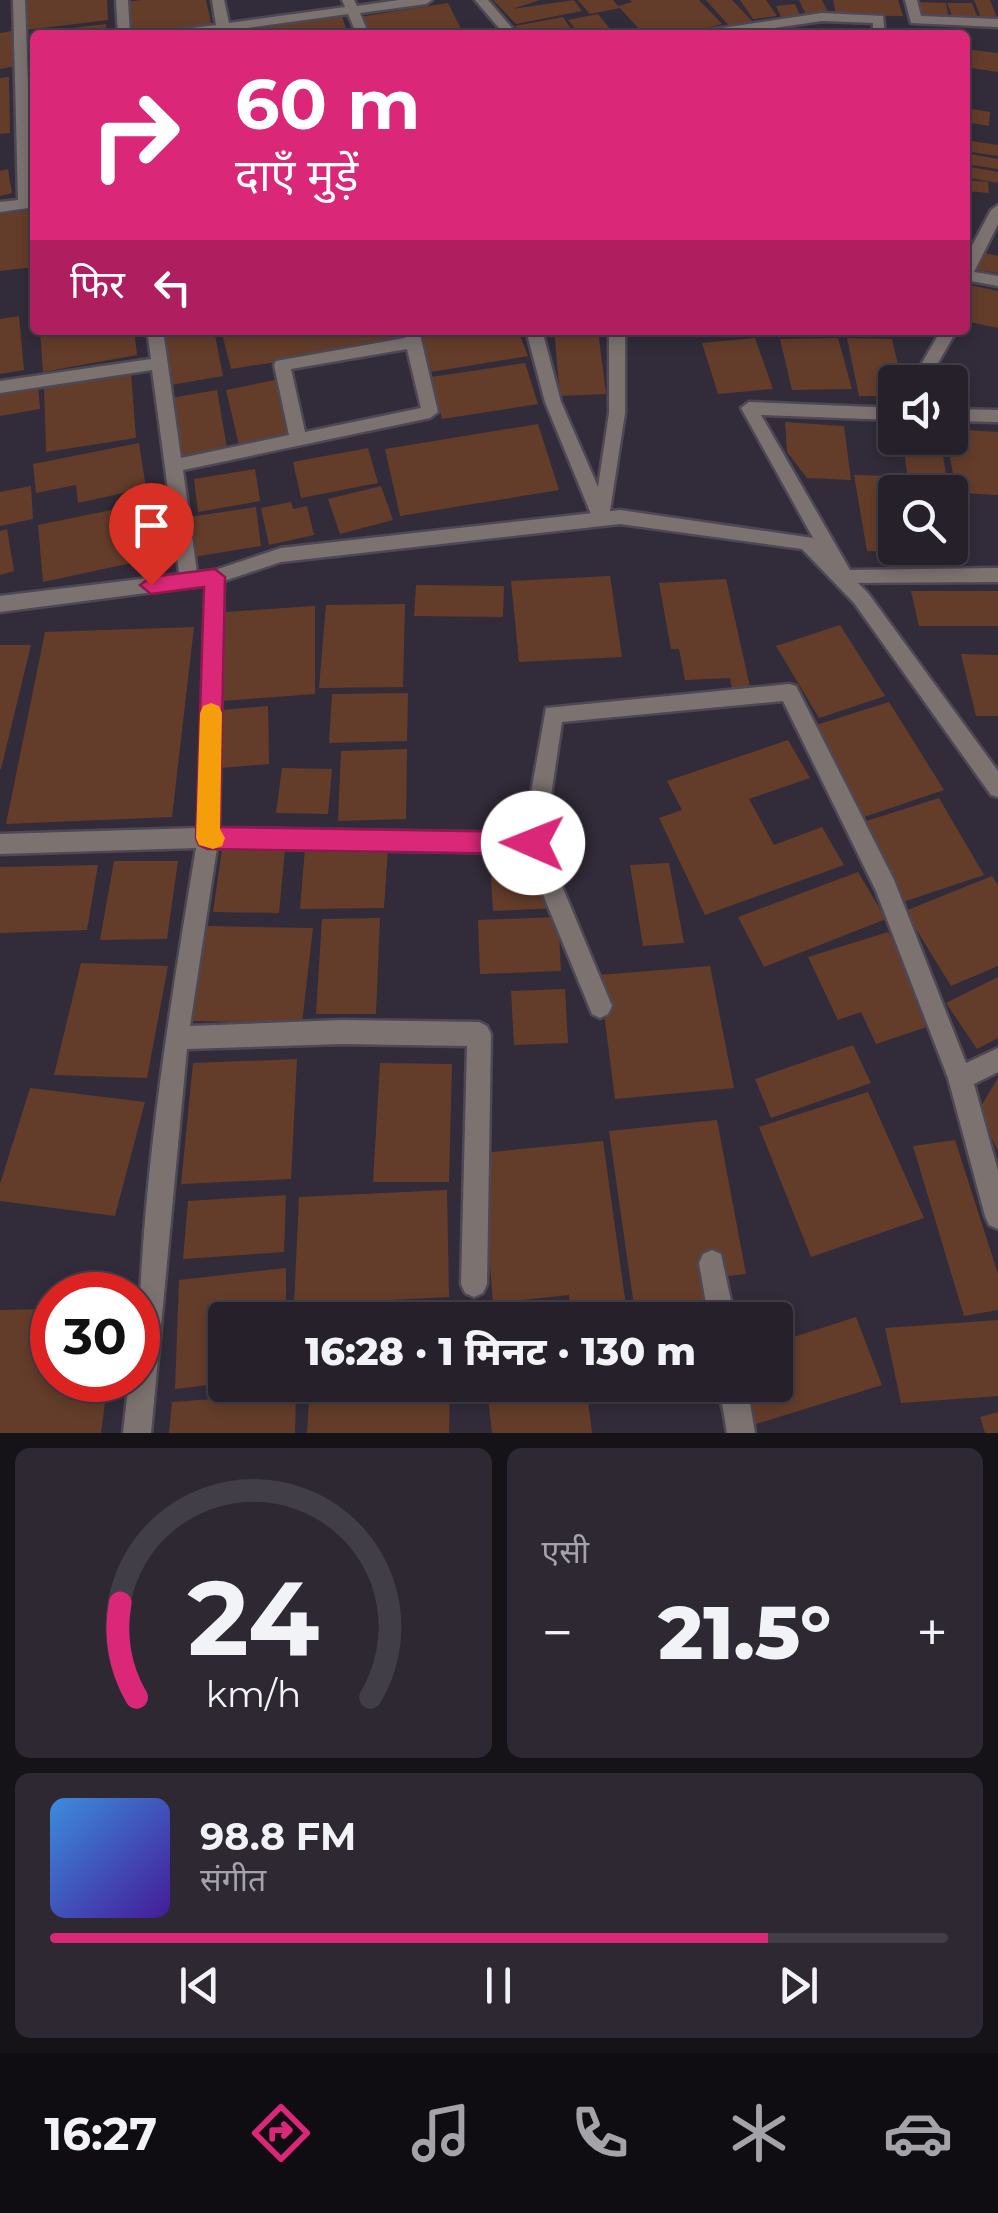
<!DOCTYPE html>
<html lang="hi">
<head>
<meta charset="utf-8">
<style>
	body { margin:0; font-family:Montserrat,"Noto Sans Devanagari",sans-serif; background:#2e2833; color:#f1f3f6; height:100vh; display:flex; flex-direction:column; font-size:38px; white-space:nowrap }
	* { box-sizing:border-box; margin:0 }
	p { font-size:32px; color:#a4a3a9 }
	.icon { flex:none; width:55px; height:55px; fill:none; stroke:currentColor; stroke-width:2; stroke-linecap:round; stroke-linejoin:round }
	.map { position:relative; height:1433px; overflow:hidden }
	.drawer { display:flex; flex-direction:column; gap:15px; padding:15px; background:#151218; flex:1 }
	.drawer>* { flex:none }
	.banner { position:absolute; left:30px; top:30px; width:940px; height:305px; border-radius:10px; box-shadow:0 5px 15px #0003,0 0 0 2px #423e47; background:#db2777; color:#fff; overflow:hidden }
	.tools { position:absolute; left:878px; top:365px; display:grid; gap:20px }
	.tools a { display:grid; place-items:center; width:90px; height:90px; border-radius:10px; background:#26202b; box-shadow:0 5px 15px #0003,0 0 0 2px #423e47; font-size:50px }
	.speed { position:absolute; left:30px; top:1272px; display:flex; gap:20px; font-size:50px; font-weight:700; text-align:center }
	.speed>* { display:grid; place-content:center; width:130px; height:130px; border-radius:50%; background:#26202b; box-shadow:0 5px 15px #0003,0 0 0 2px #423e47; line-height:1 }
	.speed .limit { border:15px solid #d22; background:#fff; color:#111 }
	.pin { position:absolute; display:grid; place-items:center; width:85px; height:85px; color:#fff; margin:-102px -42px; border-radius:50% 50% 50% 0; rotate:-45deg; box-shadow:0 0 10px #0007 }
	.pin .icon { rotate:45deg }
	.me { position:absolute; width:110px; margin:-55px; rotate:271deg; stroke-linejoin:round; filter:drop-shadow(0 0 8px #0008) }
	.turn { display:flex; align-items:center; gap:35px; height:210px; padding:0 40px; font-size:45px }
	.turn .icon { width:130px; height:130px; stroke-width:2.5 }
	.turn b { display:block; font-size:70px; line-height:85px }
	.then { display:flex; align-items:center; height:95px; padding:0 40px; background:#0003; gap:20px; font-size:38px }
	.big { font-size:75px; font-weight:800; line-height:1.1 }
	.drawer .tile { flex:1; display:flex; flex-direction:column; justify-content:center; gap:15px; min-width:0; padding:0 35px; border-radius:15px; background:#2e2833 }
	.drawer .dial { align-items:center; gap:0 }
	.dial svg { height:260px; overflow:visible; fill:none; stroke:#423e47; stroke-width:7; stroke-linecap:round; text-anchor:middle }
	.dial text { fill:#f1f3f6; stroke:none }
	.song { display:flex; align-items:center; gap:30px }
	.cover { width:120px; height:120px; border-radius:15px; background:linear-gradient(135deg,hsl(210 70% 55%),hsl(260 70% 35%)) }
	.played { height:10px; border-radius:5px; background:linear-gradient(90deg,#db2777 80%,#423e47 80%) }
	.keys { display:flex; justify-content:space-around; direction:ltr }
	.heat { display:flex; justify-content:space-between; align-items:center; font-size:55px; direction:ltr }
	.drawer .tiles { flex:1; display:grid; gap:15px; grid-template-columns:1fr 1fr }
	.tile:last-child { grid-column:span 2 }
	.trip { position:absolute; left:208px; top:1302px; width:585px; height:100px; border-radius:10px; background:#26202b; box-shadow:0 5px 15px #0003,0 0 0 2px #423e47; font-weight:800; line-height:100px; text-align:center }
	.dock { display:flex; height:160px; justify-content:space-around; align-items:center; background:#0f0d11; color:#a4a3a9 }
	.dock .icon { width:70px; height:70px }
	.dock .on { color:#db2777 }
	.dock b { font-size:45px; color:#f1f3f6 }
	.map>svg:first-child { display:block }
</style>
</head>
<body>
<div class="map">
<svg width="998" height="1433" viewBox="0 0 998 1433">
	<rect width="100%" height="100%" fill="#322b39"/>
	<g fill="#643d2a">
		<polygon points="26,0 107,0 108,20 26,30"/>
		<polygon points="141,0 206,0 212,27 131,35 126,2"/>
		<polygon points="493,0 540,0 512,9 574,0 582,11 516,24"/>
		<polygon points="578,0 613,0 620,8 590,14"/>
		<polygon points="630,0 699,0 722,24 677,35 658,35 652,29 641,31 618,6 632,2"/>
		<polygon points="706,0 732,0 753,22 730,27"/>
		<polygon points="740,0 766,0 777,16 753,19"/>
		<polygon points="799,0 822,0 828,12 805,13"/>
		<polygon points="833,0 898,0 903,16 836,15"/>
		<polygon points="974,0 990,0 998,20 982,20"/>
		<polygon points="915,2 946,3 949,19 918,17"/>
		<polygon points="448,3 463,33 367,35 359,17"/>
		<polygon points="947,3 972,3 978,18 953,18"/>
		<polygon points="795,4 801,18 782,19 776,6"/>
		<polygon points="598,14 615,35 580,35 568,20"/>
		<polygon points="342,16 348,35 270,35 268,26"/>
		<polygon points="563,17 575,35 521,35 515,26"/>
		<polygon points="106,24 107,35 54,35 54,30"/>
		<polygon points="12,31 17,66 0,69 0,33"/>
		<polygon points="965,49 998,53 998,72 965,67"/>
		<polygon points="35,61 35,137 29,138 26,62"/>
		<polygon points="9,77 10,133 0,134 0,78"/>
		<polygon points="965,108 990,112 989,126 965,122"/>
		<polygon points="965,140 998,145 998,156 965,151"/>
		<polygon points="965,153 998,159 998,169 965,164"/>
		<polygon points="965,166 998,172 998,183 965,177"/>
		<polygon points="8,169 12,193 0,196 0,171"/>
		<polygon points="965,180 988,182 989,193 965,191"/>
		<polygon points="34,210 34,267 0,271 0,214"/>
		<polygon points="980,252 998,256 998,273 977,270"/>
		<polygon points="970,285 998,291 998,328 965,321"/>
		<polygon points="19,316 24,370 0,374 0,319"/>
		<polygon points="40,330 134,330 137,355 43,372"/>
		<polygon points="199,330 214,330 223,376 171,385 164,336"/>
		<polygon points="221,330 394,330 398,343 231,369"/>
		<polygon points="518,330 528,356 431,372 420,331"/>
		<polygon points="554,330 598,330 606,394 560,396"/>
		<polygon points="755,338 773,389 718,394 702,343"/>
		<polygon points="838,338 852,389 792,390 780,339"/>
		<polygon points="847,338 892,339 902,382 895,382 895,396 859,396"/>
		<polygon points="525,363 538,404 442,419 431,377"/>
		<polygon points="938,363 966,373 956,411 950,410 950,382 929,382"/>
		<polygon points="131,373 136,438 46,452 44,387"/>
		<polygon points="275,380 292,444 241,454 226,390"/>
		<polygon points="38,385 40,409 0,416 0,392"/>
		<polygon points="217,390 228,454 181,462 171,398"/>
		<polygon points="785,422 844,426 851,480 807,478 787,452"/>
		<polygon points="538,424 559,490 400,516 385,449"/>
		<polygon points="950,429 998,432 998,495 957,493 946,438 950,438"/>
		<polygon points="902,438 940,438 949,492 910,492"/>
		<polygon points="139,443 146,488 78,503 76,485 36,493 33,464"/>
		<polygon points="368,448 378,483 301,498 293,462"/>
		<polygon points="255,469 260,501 198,512 194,479"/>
		<polygon points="854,475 899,476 902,492 895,492 895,548 913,548 914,553 867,551"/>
		<polygon points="31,486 33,519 0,526 0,492"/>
		<polygon points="381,486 393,520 340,534 328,499"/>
		<polygon points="150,502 159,557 43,582 38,525"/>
		<polygon points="291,502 293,509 307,506 314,535 269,545 261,508"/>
		<polygon points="951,502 965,559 923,558 921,548 950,548"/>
		<polygon points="256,507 261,546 193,557 189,517"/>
		<polygon points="7,529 14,571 0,575 0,531"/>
		<polygon points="610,576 622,657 519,662 511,581"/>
		<polygon points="726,579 750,687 732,689 730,678 685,680 679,649 671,649 659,583"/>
		<polygon points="416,585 504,586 503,617 414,616"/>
		<polygon points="911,591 998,591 998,626 919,626"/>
		<polygon points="405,604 403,687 319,688 326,605"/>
		<polygon points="315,606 315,694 221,701 225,612"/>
		<polygon points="840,625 885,696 819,718 776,646"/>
		<polygon points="194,627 172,817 6,824 45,632"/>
		<polygon points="0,645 31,645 1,769 0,769"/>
		<polygon points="961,654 998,655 998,716 976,716"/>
		<polygon points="408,693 407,741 329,743 332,694"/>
		<polygon points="889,702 944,790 864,817 813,726"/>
		<polygon points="268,706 269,764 221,768 222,710"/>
		<polygon points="788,740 810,778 749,799 774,845 822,827 844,865 705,915 659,818 682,810 667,781"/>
		<polygon points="407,749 406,819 338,821 341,751"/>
		<polygon points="282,768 332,769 328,814 276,813"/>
		<polygon points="939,798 984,875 903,902 860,823"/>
		<polygon points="305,848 388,848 384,908 300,909"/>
		<polygon points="222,849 285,849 279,913 213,912"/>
		<polygon points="553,856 557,908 493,911 490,859"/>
		<polygon points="114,861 178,861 167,939 100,940"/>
		<polygon points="669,863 684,943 643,946 630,865"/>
		<polygon points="98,865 87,930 0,933 0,867"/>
		<polygon points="858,872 886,919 764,967 738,917"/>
		<polygon points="992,876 998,885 998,966 951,986 905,911"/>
		<polygon points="558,917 561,971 480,974 478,920"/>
		<polygon points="380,918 376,1014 316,1014 322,919"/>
		<polygon points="207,926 313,928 302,1023 192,1021"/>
		<polygon points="888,932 936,1024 876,1044 861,1012 838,1020 808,957"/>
		<polygon points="81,963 168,966 147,1078 54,1075"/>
		<polygon points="710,966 734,1088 615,1099 599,975"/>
		<polygon points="998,977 998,1038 977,1049 946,1003"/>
		<polygon points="565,989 568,1043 514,1045 511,991"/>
		<polygon points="853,1045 871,1083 771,1118 755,1079"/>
		<polygon points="297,1059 291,1179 181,1184 193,1063"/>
		<polygon points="380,1063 452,1064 449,1182 373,1182"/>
		<polygon points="998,1078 998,1151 978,1111"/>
		<polygon points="30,1088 145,1102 115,1216 0,1201 0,1184"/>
		<polygon points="868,1092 924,1218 811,1257 759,1127"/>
		<polygon points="717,1120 746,1274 711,1278 718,1320 636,1320 609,1131"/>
		<polygon points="955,1140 998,1274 998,1310 964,1316 913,1146"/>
		<polygon points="603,1141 628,1320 572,1320 569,1295 493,1303 481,1153"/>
		<polygon points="447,1190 449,1297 294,1305 299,1197"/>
		<polygon points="286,1195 284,1252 183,1259 188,1201"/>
		<polygon points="286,1268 286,1320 225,1320 225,1383 175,1389 179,1280"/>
		<polygon points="564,1304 566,1320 475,1320 474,1318"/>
		<polygon points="52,1309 52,1380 108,1380 101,1433 0,1433 0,1310"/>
		<polygon points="856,1317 882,1385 727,1433 713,1385 775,1385 775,1343"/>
		<polygon points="998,1320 998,1396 901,1403 885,1328"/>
		<polygon points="310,1385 450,1385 449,1433 307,1433"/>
		<polygon points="586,1385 592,1433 492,1433 488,1397"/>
		<polygon points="296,1393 295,1433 169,1433 172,1402"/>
		<polygon points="998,1412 998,1433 985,1433 980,1417"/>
	</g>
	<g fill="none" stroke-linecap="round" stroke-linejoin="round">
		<defs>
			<g id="minor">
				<polygon points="13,0 25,0 32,198 35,197 35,207 0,212 0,202 18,200"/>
				<polygon points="116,0 128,0 130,35 118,35"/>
				<polygon points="212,0 224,0 229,23 345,7 342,0 354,0 357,6 399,0 432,0 426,4 360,13 369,35 357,35 348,14 196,35 162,35 168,31 216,25"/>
				<polygon points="475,0 488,0 518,35 505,35"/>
				<polygon points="905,0 917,0 921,16 998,19 998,27 911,23"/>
				<polygon points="822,13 883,16 885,35 873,35 873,23 822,21 727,35 696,35 702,31"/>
				<polygon points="998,205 998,224 974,272 998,276 998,286 965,280 965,259 991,210"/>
				<path d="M147 330H163L181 458 289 435 274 365 276 361 405 338 403 330H419L438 412 430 418 183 470 198 580 189 587 180 580 152 370 0 393V381L151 359ZM407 349 421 408 305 432 291 369Z"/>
				<polygon points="526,330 542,330 561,402 598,487 609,413 609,330 625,330 625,413 608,524 596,524 593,519 545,402"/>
				<polygon points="941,330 957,330 927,382 911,382"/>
				<polygon points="749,402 895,408 895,420 761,415 850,570 998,568 998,582 838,583 741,408"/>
				<polygon points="950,409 998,410 998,422 950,421"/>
				<path d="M215 570 224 577 219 828 524 833 546 708 789 684 796 686 894 880 966 1063 998 1048V1072L974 1084 998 1171V1229L989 1225 985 1216 948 1078 876 891 783 701 562 722 544 843 612 1006 608 1014 600 1018 592 1014 526 853 217 848 190 1026 342 1020 479 1022 487 1026 491 1034 487 1284 483 1293 474 1297 465 1293 461 1284 467 1046 342 1044 187 1049 151 1433H123L129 1380H138C138 1201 167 1024 196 848L0 854V834L198 828 206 577Z"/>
				<polygon points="712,1250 721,1254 735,1320 709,1320 699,1263 703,1254"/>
				<polygon points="719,1385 747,1385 755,1433 727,1433"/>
			</g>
			<polygon id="tertiary" points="620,510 813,538 868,593 998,771 998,797 991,795 854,603 802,549 620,524 281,562 215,584 0,612 0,596 215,570 281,548"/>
		</defs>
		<use href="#minor" stroke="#4e4754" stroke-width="5"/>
		<use href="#tertiary" stroke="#4e4754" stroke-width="5"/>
		<use href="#minor" fill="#7c7371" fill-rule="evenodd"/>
		<use href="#tertiary" fill="#7c7371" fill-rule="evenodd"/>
	</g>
	<polygon fill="#db2777" stroke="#8e194d" stroke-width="2.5" points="215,569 225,577 220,827 533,832 542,835 545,843 542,851 533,854 208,849 199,845 196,838 204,587 151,594 140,585 151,577"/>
	<polygon fill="#f59e0b" points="211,703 219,706 222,713 220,829 225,838 222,846 213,849 199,845 196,838 200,713 203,706"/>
</svg>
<div class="tools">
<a><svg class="icon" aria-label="sound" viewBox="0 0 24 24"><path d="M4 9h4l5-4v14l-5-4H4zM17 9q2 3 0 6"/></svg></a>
<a><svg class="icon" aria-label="search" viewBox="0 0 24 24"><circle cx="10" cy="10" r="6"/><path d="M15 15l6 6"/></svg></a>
</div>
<div class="speed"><div class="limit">30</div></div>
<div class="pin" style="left:151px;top:585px;background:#d93025"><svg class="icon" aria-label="arrive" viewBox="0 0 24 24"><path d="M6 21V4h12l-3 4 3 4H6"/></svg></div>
<svg class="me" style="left:533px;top:843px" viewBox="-20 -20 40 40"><circle r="19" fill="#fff"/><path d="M0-13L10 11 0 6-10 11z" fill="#db2777"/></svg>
<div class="trip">16:28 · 1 मिनट · 130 m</div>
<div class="banner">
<div class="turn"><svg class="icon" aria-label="right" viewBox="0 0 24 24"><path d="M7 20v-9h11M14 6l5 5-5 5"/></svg><div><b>60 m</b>दाएँ मुड़ें</div></div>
<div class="then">फिर<svg class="icon" aria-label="left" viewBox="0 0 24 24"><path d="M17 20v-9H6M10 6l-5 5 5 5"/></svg></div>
</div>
</div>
<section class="drawer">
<div class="tiles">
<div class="tile dial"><svg viewBox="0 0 100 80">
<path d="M14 69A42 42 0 1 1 86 69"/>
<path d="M14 69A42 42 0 0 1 9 40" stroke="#db2777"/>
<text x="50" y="56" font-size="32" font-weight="700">24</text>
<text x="50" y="72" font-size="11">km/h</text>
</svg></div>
<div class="tile"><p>एसी</p>
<div class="heat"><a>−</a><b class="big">21.5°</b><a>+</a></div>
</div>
<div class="tile">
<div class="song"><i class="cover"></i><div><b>98.8 FM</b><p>संगीत</p></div></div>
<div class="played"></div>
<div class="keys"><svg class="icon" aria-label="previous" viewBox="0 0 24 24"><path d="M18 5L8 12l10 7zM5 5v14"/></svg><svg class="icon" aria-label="pause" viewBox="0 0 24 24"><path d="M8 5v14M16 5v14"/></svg><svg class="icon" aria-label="next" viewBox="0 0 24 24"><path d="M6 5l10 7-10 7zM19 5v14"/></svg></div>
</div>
</div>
</section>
<nav class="dock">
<b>16:27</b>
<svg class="icon on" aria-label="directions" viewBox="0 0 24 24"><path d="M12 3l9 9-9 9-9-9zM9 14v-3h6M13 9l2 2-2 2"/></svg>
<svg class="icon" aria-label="music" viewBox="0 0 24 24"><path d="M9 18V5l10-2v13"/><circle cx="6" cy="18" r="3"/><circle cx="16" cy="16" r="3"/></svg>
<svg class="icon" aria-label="phone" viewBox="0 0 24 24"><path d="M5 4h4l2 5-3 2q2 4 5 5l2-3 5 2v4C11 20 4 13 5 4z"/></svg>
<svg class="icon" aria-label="climate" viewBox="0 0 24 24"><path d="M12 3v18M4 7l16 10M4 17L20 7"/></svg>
<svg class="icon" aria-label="car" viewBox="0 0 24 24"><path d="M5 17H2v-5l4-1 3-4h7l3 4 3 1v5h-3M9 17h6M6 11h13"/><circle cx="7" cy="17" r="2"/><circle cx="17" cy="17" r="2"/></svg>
</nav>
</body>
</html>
